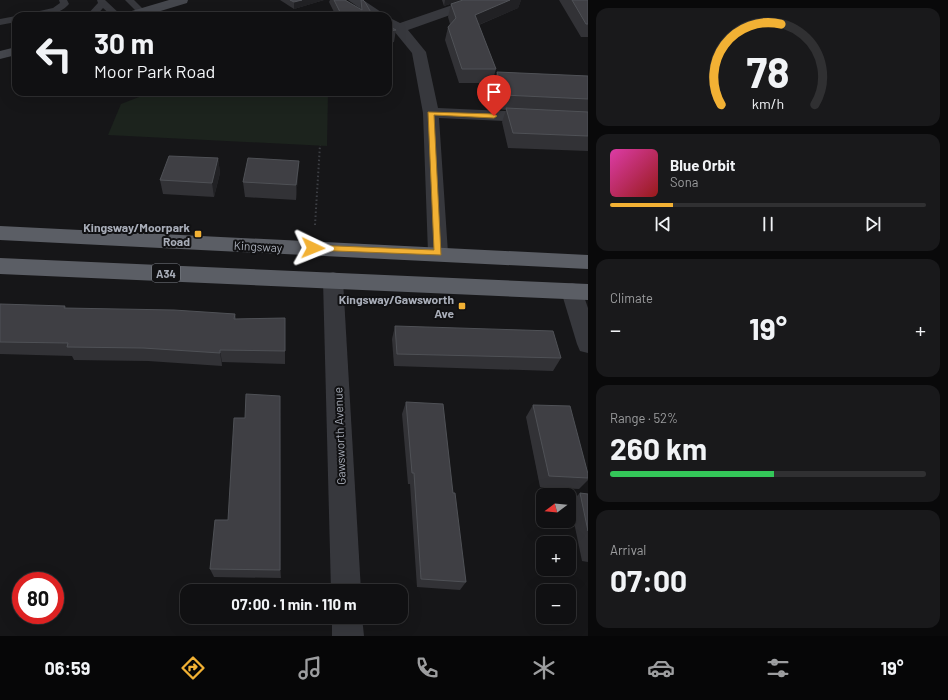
<!DOCTYPE html>
<html lang="en">
<head>
<meta charset="utf-8">
<style>
	body { margin:0; font-family:Barlow,sans-serif; background:#19191b; color:#f1f3f6; height:100vh; display:flex; flex-direction:column; font-size:15px; white-space:nowrap }
	* { box-sizing:border-box; margin:0 }
	p { font-size:13px; color:#9c9d9f }
	.icon { flex:none; width:22px; height:22px; fill:none; stroke:currentColor; stroke-width:2; stroke-linecap:round; stroke-linejoin:round }
	.map { position:relative; flex:1; overflow:hidden }
	.side { display:flex; flex-direction:column; gap:8px; padding:8px; background:#09090a; width:360px }
	.side>* { flex:none }
	.guide { position:absolute; left:12px; top:12px; width:380px; height:84px; border-radius:12px; box-shadow:0 4px 16px #0002,0 0 0 1px #303032; background:#101012; color:#f1f3f6; overflow:hidden }
	.needle { width:26px; rotate:254deg }
	.fabs { position:absolute; left:536px; top:488px; display:grid; gap:8px }
	.fabs a { display:grid; place-items:center; width:40px; height:40px; border-radius:8px; background:#101012; box-shadow:0 4px 16px #0002,0 0 0 1px #303032; font-size:20px }
	.speed { position:absolute; left:12px; top:572px; display:flex; gap:8px; font-size:20px; font-weight:700; text-align:center }
	.speed>* { display:grid; place-content:center; width:52px; height:52px; border-radius:50%; background:#101012; box-shadow:0 4px 16px #0002,0 0 0 1px #303032; line-height:1 }
	.speed .limit { border:6px solid #d22; background:#fff; color:#111 }
	.pin { position:absolute; display:grid; place-items:center; width:34px; height:34px; color:#fff; margin:-41px -17px; border-radius:50% 50% 50% 0; rotate:-45deg; box-shadow:0 0 4px #0007 }
	.pin .icon { rotate:45deg }
	.me { position:absolute; width:44px; margin:-22px; rotate:92deg; stroke-linejoin:round; filter:drop-shadow(0 0 3px #0008) }
	.turn { display:flex; align-items:center; gap:14px; height:84px; padding:0 16px; font-size:18px }
	.turn .icon { width:52px; height:52px; stroke-width:2.5 }
	.turn b { display:block; font-size:28px; line-height:34px }
	.big { font-size:30px; font-weight:700; line-height:1.1 }
	.side .card { flex:1; display:flex; flex-direction:column; justify-content:center; gap:6px; min-width:0; padding:0 14px; border-radius:12px; background:#19191b }
	.side .dial { align-items:center; gap:0 }
	.dial svg { height:104px; overflow:visible; fill:none; stroke:#303032; stroke-width:7; stroke-linecap:round; text-anchor:middle }
	.dial text { fill:#f1f3f6; stroke:none }
	.song { display:flex; align-items:center; gap:12px }
	.cover { width:48px; height:48px; border-radius:6px; background:linear-gradient(135deg,hsl(320 70% 55%),hsl(0 70% 35%)) }
	.played { height:4px; border-radius:2px; background:linear-gradient(90deg,#f2b134 20%,#303032 20%) }
	.keys { display:flex; justify-content:space-around; direction:ltr }
	.heat { display:flex; justify-content:space-between; align-items:center; font-size:22px; direction:ltr }
	.charge { height:6px; border-radius:3px; background:linear-gradient(90deg,#34c759 52%,#303032 0) }
	.trip { position:absolute; left:180px; top:584px; width:228px; height:40px; border-radius:12px; background:#101012; box-shadow:0 4px 16px #0002,0 0 0 1px #303032; font-weight:700; line-height:40px; text-align:center }
	.tab-bar { display:flex; height:64px; justify-content:space-around; align-items:center; background:#060607; color:#9c9d9f }
	.tab-bar .icon { width:28px; height:28px }
	.tab-bar .active { color:#f2b134 }
	.tab-bar b { font-size:18px; color:#f1f3f6 }
	main { display:flex; flex:1; min-height:0 }
	.map>svg:first-child { display:block }
</style>
</head>
<body>
<main>
<div class="map">
<svg width="588" height="636" viewBox="0 0 588 636">
	<rect width="100%" height="100%" fill="#161618"/>
	<polygon fill="#1c231d" points="152,92 328,92 327,146 108,135 121,104"/>
	<g fill="none" stroke-linecap="round" stroke-linejoin="round">
		<polyline stroke="#3d3f44" stroke-width="2" stroke-dasharray="1.5 2.5" stroke-linecap="butt" points="315,225 320,145"/>
		<g fill="#37383d" fill-rule="evenodd">
			<path d="M59 0H67L69 4C59 16 40 16 24 16L26 14 53 8 60 3Z"/>
			<polygon points="97,0 105,0 122,16 112,16 103,8 96,16 86,16 98,3"/>
			<polygon points="125,0 134,0 146,12 142,15 139,14"/>
			<polygon points="16,16 16,22 0,25 0,19"/>
		</g>
		<g fill="#37383d" fill-rule="evenodd">
			<polygon points="348,0 363,0 387,16 371,16"/>
			<polygon points="467,0 485,0 484,3 408,30 426,52 438,108 588,115 588,125 439,118 448,253 445,258 438,260 431,258 428,253 423,113 412,53 394,31 388,27 388,17 400,23"/>
			<polygon points="333,272 340,274 343,280 361,591 331,591 323,280 326,274"/>
			<polygon points="572,283 580,285 588,308 588,353 580,351 577,344 561,291 564,285"/>
			<polygon points="332,617 362,617 364,636 332,636"/>
		</g>
		<g fill="#45474d" fill-rule="evenodd">
			<polygon points="169,0 188,0 187,3 144,16 123,16 125,13"/>
			<polygon points="16,47 16,55 0,59 0,51"/>
		</g>
		<g fill="#5b5e65" fill-rule="evenodd">
			<polygon points="0,226 588,255 588,269 0,240"/>
			<polygon points="0,258 588,284 588,300 0,274"/>
		</g>
	</g>
	<g fill="#323236">
		<polygon points="280,0 324,0 294,9"/>
		<polygon points="330,0 345,0 360,9 361,0 373,16 336,16 329,2"/>
		<polygon points="442,0 462,0 444,6"/>
		<polygon points="463,0 521,0 518,8 479,25 496,69 492,83 459,83 445,40 448,27 450,24 448,17 451,4"/>
		<polygon points="559,0 588,0 588,37 581,37"/>
		<polygon points="388,26 396,30 394,42 388,43"/>
		<polygon points="388,46 391,71 390,83 388,83"/>
		<polygon points="497,72 588,76 588,151 508,148 502,122 506,110 499,109 493,86"/>
		<polygon points="218,158 220,173 214,197 163,194 160,180"/>
		<polygon points="299,161 298,175 296,200 245,197 243,182"/>
		<polygon points="0,304 65,306 66,308 235,314 236,319 285,318 285,364 222,362 222,366 148,361 74,360 72,356 0,354"/>
		<polygon points="395,326 561,358 553,371 394,366 392,339"/>
		<polygon points="406,402 453,493 466,582 460,590 417,587 410,484 408,484 402,414"/>
		<polygon points="533,405 588,478 588,480 579,489 540,487 526,417"/>
		<polygon points="280,408 281,578 214,577 210,569 228,520 245,418"/>
		<polygon points="580,493 588,494 588,562 582,561 570,503"/>
	</g>
	<g fill="#212124">
		<polygon points="302,0 324,0 294,9 294,2"/>
		<polygon points="445,0 462,0 444,6"/>
		<polygon points="510,0 521,0 518,8 471,28 475,15"/>
		<polygon points="218,158 220,173 214,197 212,183"/>
		<polygon points="299,161 298,175 296,200 296,185"/>
		<polygon points="220,350 222,362 222,366 220,353"/>
		<polygon points="280,396 280,408 281,578 280,570"/>
	</g>
	<g fill="#3f3f44" stroke="#4f5156">
		<polygon points="290,0 302,0 294,2"/>
		<polygon points="334,0 345,0 362,10 361,0 363,0 365,2 373,16 342,16"/>
		<polygon points="463,0 510,0 475,15 496,69 462,69 448,27 456,18 451,4"/>
		<polygon points="572,0 588,0 588,24 586,24"/>
		<polygon points="388,26 396,30 388,31"/>
		<polygon points="388,46 389,47 391,71 388,71"/>
		<polygon points="497,72 588,76 588,99 503,95"/>
		<polygon points="506,108 588,112 588,136 513,133"/>
		<polygon points="169,156 218,158 212,183 160,180"/>
		<polygon points="248,158 299,161 296,185 243,182"/>
		<polygon points="0,304 65,306 64,308 174,310 235,314 234,319 285,318 285,351 220,350 220,353 143,348 67,347 68,343 0,342"/>
		<polygon points="395,326 553,331 561,358 397,354"/>
		<polygon points="246,394 280,396 280,570 210,569 215,520 228,520 234,418 245,418"/>
		<polygon points="406,402 443,404 453,493 455,493 466,582 421,579 414,473 412,473"/>
		<polygon points="533,405 570,406 588,474 588,478 549,476"/>
		<polygon points="580,493 588,494 588,531"/>
	</g>
	<polygon fill="#f2b134" stroke="#9d7322" points="428,112 494,114 497,116 494,118 434,115 441,255 310,250 309,248 313,245 434,250"/>
	<g fill="#f2b134" stroke="#111113" stroke-width="1.5">
		<rect x="194" y="230" width="8" height="8" rx="2"/>
		<rect x="458" y="302" width="8" height="8" rx="2"/>
	</g>
	<g text-anchor="middle" dominant-baseline="central" stroke-width="4" stroke-linejoin="round" paint-order="stroke">
		<rect fill="#111113" stroke="#7b7e86" stroke-width="1" x="152" y="264" width="28" height="18" rx="3"/>
		<g font-size="11" font-weight="bold" fill="#a8adb8">
			<text x="166" y="273">A34</text>
		</g>
		<g font-size="12" font-weight="bold" fill="#a8adb8" stroke="#111113" text-anchor="end">
			<text x="190" y="227">Kingsway/Moorpark<tspan x="190" dy="14">Road</tspan></text>
			<text x="454" y="299">Kingsway/Gawsworth<tspan x="454" dy="14">Ave</tspan></text>
		</g>
		<g font-size="12" fill="#a8adb8" stroke="#111113">
			<text transform="translate(258 246) rotate(3)">Kingsway</text>
			<text transform="translate(339 436) rotate(-92)">Gawsworth Avenue</text>
		</g>
	</g>
</svg>
<div class="fabs">
<a><svg class="needle" viewBox="-14 -14 28 28"><path d="M0-13l5 13h-10z" fill="#e53935"/><path d="M0 13l5-13h-10z" fill="#9c9d9f"/></svg></a>
<a>+</a>
<a>−</a>
</div>
<div class="speed"><div class="limit">80</div></div>
<div class="pin" style="left:494px;top:116px;background:#d93025"><svg class="icon" aria-label="arrive" viewBox="0 0 24 24"><path d="M6 21V4h12l-3 4 3 4H6"/></svg></div>
<svg class="me" style="left:313px;top:248px" viewBox="-20 -20 40 40"><path d="M0-17L14 15 0 8-14 15z" fill="#f2b134" stroke="#fff" stroke-width="4"/></svg>
<div class="trip">07:00 · 1 min · 110 m</div>
<div class="guide">
<div class="turn"><svg class="icon" aria-label="left" viewBox="0 0 24 24"><path d="M17 20v-9H6M10 6l-5 5 5 5"/></svg><div><b>30 m</b>Moor Park Road</div></div>
</div>
</div>
<section class="side">
<div class="card dial"><svg viewBox="0 0 100 80">
<path d="M14 69A42 42 0 1 1 86 69"/>
<path d="M14 69A42 42 0 0 1 60 7" stroke="#f2b134"/>
<text x="50" y="56" font-size="32" font-weight="700">78</text>
<text x="50" y="72" font-size="11">km/h</text>
</svg></div>
<div class="card">
<div class="song"><i class="cover"></i><div><b>Blue Orbit</b><p>Sona</p></div></div>
<div class="played"></div>
<div class="keys"><svg class="icon" aria-label="previous" viewBox="0 0 24 24"><path d="M18 5L8 12l10 7zM5 5v14"/></svg><svg class="icon" aria-label="pause" viewBox="0 0 24 24"><path d="M8 5v14M16 5v14"/></svg><svg class="icon" aria-label="next" viewBox="0 0 24 24"><path d="M6 5l10 7-10 7zM19 5v14"/></svg></div>
</div>
<div class="card"><p>Climate</p>
<div class="heat"><a>−</a><b class="big">19°</b><a>+</a></div>
</div>
<div class="card"><p>Range · 52%</p><b class="big">260 km</b><div class="charge"></div></div>
<div class="card"><p>Arrival</p><b class="big">07:00</b></div>
</section>
</main>
<nav class="tab-bar">
<b>06:59</b>
<svg class="icon active" aria-label="directions" viewBox="0 0 24 24"><path d="M12 3l9 9-9 9-9-9zM9 14v-3h6M13 9l2 2-2 2"/></svg>
<svg class="icon" aria-label="music" viewBox="0 0 24 24"><path d="M9 18V5l10-2v13"/><circle cx="6" cy="18" r="3"/><circle cx="16" cy="16" r="3"/></svg>
<svg class="icon" aria-label="phone" viewBox="0 0 24 24"><path d="M5 4h4l2 5-3 2q2 4 5 5l2-3 5 2v4C11 20 4 13 5 4z"/></svg>
<svg class="icon" aria-label="climate" viewBox="0 0 24 24"><path d="M12 3v18M4 7l16 10M4 17L20 7"/></svg>
<svg class="icon" aria-label="car" viewBox="0 0 24 24"><path d="M5 17H2v-5l4-1 3-4h7l3 4 3 1v5h-3M9 17h6M6 11h13"/><circle cx="7" cy="17" r="2"/><circle cx="17" cy="17" r="2"/></svg>
<svg class="icon" aria-label="filters" viewBox="0 0 24 24"><path d="M4 7h16M4 17h16"/><circle cx="9" cy="7" r="2"/><circle cx="15" cy="17" r="2"/></svg>
<b>19°</b>
</nav>
</body>
</html>
